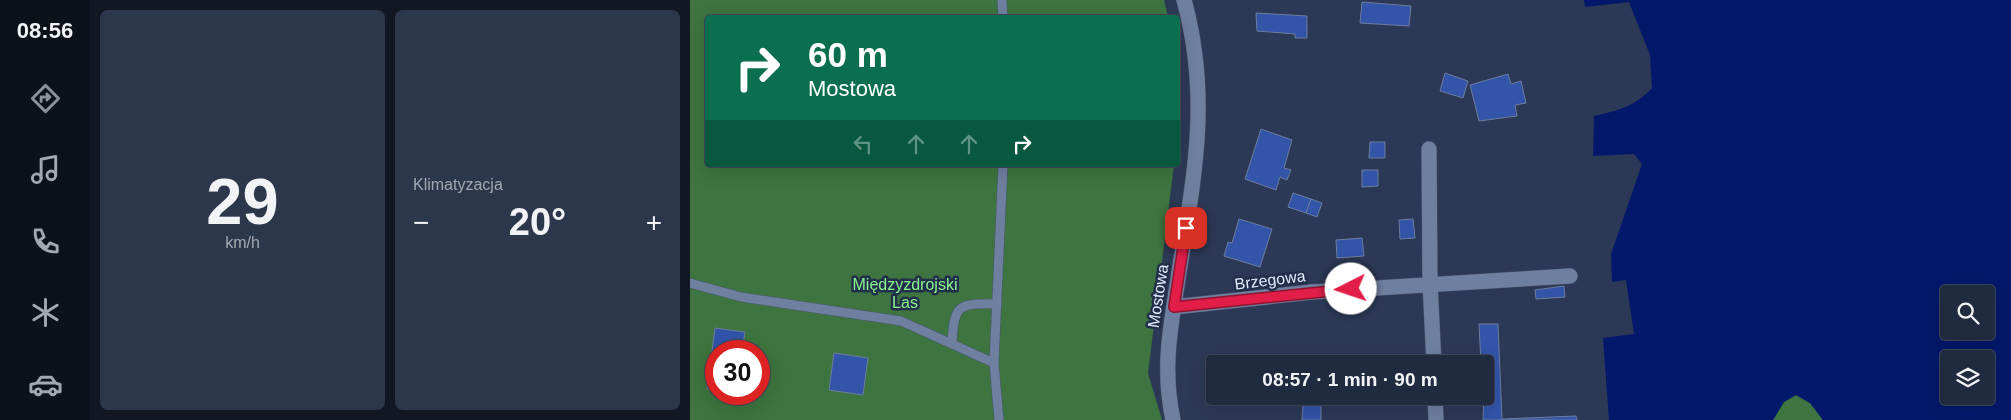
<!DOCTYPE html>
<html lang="pl">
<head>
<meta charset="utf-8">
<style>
	body { margin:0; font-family:Arial,sans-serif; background:#2d374b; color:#f1f3f6; height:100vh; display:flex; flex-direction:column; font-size:19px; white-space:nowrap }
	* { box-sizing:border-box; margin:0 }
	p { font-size:16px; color:#a2a7b1 }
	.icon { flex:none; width:28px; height:28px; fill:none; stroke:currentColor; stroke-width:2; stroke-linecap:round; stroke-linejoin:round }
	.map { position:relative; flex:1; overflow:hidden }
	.details { display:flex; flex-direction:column; gap:10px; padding:10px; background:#121823; width:600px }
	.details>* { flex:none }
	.banner { position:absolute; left:15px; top:15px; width:475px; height:152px; border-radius:5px; box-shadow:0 5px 20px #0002,0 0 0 1px #3e4759; background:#0b6e4f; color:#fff; overflow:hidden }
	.buttons { position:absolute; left:1250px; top:285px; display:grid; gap:10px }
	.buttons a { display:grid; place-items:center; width:55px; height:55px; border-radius:5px; background:#212b40; box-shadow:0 5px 20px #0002,0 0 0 1px #3e4759; font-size:25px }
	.speed { position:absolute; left:15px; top:340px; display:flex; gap:10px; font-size:25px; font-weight:700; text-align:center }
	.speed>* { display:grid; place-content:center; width:65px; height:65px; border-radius:50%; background:#212b40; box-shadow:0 5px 20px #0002,0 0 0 1px #3e4759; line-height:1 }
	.speed .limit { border:8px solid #d22; background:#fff; color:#111 }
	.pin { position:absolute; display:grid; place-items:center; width:42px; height:42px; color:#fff; margin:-21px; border-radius:10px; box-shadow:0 2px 8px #0006 }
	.me { position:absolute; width:55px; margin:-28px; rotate:266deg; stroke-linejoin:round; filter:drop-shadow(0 0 4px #0008) }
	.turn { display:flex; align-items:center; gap:18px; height:105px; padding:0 20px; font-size:22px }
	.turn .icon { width:65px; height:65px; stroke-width:2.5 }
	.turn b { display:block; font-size:35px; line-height:42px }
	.lanes { display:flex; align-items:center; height:48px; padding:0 20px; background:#0003; justify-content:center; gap:25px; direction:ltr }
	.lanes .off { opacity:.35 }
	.big { font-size:38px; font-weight:800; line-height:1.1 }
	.details .tile { flex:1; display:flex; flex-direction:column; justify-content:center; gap:8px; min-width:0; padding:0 18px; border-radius:8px; background:#2d374b }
	.details .dial { align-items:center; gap:0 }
	.dial b { font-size:65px; line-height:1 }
	.heat { display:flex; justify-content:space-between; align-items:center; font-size:28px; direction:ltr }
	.details .tiles { flex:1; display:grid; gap:10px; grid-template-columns:repeat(2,1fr) }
	.trip { position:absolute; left:516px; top:355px; width:288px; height:50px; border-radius:5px; background:#212b40; box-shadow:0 5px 20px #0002,0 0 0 1px #3e4759; font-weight:800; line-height:50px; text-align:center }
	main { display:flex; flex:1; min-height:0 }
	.tabs { display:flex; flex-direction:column; width:90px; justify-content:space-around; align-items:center; background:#0d111a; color:#a2a7b1 }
	.tabs .icon { width:35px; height:35px }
	.tabs .current { color:#8c9099 }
	.tabs b { font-size:22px; color:#f1f3f6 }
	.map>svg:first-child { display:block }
</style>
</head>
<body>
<main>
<nav class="tabs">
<b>08:56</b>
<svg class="icon current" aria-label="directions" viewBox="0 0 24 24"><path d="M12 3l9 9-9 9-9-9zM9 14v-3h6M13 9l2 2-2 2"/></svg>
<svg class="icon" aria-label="music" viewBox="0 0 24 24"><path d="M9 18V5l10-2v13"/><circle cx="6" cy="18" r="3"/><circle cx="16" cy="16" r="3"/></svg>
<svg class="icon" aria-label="phone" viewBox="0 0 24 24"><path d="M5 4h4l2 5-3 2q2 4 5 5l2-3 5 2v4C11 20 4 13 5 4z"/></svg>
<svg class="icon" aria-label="climate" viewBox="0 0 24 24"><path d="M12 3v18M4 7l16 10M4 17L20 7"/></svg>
<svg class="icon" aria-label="car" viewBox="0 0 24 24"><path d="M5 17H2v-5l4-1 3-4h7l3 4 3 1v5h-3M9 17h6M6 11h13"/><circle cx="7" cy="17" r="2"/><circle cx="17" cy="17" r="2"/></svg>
</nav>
<section class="details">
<div class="tiles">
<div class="tile dial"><b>29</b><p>km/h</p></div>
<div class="tile"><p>Klimatyzacja</p>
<div class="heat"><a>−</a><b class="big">20°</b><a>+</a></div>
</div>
</div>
</section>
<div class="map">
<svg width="1321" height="420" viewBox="0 0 1321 420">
	<rect width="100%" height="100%" fill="#2c3956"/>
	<g fill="#3d743f" fill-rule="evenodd">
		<path d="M0 0H474L478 17 18 18V165H484L458 373 472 420H0ZM26 351H69V394H26Z"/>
		<polygon points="1106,395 1120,403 1133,420 1083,420 1094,402"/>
	</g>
	<path fill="#03186a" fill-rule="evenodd" d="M894 0H1321V420H1133L1120 403 1106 395 1094 402 1083 420H919L913 338 944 334 936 280 922 282 921 254 952 164 944 154 903 156 904 116C927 111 946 106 962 88L960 55 939 2 895 7ZM1259 294H1296V331H1259ZM1259 359H1296V396H1259Z"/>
	<g fill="#3254a9" stroke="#6d7d9d">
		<polygon points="672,2 721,6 719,26 670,23"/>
		<polygon points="566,13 617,16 617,38 605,38 605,34 567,31"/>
		<polygon points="755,73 778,81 773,98 750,91"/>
		<polygon points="818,74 821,84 831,81 836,103 825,105 827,116 789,121 780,85"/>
		<polygon points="571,129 602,140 594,168 601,170 597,180 590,177 586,190 555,179"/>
		<polygon points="680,142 695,142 695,158 679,158"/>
		<polygon points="672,170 688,170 688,186 672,187"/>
		<polygon points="603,193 621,199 616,213 598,207"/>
		<polygon points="621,199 632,203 627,217 616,213"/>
		<polygon points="549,219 582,229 570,267 534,256 538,242 542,243"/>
		<polygon points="723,219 725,238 710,239 709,220"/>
		<polygon points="672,238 674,256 647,258 646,240"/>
		<polygon points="874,286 875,297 846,299 845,290"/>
		<polygon points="789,324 808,324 812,419 886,416 887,420 793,420 795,364 791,364"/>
		<polygon points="25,328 55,332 52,351 26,351 26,390 17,389"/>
		<polygon points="144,353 178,358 173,395 139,390"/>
		<polygon points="613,402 631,402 631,420 612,420"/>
	</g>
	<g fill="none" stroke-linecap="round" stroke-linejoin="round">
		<defs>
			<g id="lane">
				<polyline points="312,0 313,18"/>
				<polyline points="0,283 51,297 211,321 304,363"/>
				<path d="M262 344C264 304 268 303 307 304"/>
				<polyline points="309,420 304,363 313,165"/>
			</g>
			<g id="street">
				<polyline points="739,149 740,283 744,364"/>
				<polyline points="484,307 622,292 880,276"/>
				<polyline points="745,396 746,420"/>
			</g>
			<path id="secondary" d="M483 420C471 365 482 321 490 266 505 172 520 95 494 0"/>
		</defs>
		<use href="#lane" stroke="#4a556d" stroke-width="10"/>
		<use href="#street" stroke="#4a556d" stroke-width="16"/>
		<use href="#secondary" stroke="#4a556d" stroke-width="16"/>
		<use href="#lane" stroke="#6f7f9f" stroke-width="9"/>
		<use href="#street" stroke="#6f7f9f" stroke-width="15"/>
		<use href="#secondary" stroke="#6f7f9f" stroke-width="15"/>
	</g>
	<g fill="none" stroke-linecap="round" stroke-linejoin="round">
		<defs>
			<polyline id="route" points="496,228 484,307 661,289"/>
		</defs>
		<use href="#route" stroke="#92132f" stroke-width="12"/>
		<use href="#route" stroke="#e11d48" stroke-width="9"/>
	</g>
	<g text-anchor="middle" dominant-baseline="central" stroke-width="5" stroke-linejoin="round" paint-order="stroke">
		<g font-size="16" fill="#e3ecfe" stroke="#222f4b">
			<text transform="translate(580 280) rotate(-7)">Brzegowa</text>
			<text transform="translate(468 296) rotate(-81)">Mostowa</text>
		</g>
		<g font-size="16" fill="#89f58d" stroke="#222f4b">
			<text x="215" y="284">Międzyzdrojski<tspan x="215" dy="18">Las</tspan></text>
		</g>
	</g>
</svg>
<div class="buttons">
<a><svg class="icon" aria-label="search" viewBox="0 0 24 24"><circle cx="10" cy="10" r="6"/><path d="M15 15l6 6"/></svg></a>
<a><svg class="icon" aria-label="layers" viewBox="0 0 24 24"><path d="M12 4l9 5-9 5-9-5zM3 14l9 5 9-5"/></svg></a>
</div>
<div class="speed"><div class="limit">30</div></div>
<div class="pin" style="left:496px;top:228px;background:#d93025"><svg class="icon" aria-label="arrive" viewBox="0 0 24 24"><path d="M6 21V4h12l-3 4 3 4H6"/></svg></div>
<svg class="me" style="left:661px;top:289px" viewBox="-20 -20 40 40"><circle r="19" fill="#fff"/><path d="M0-13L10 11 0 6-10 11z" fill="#e11d48"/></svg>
<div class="trip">08:57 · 1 min · 90 m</div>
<div class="banner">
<div class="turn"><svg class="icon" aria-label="right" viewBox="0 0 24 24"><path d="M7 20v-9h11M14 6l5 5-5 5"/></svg><div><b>60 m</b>Mostowa</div></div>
<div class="lanes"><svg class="icon off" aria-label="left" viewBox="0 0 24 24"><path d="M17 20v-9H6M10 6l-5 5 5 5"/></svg><svg class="icon off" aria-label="ahead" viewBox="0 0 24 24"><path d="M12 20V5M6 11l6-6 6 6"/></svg><svg class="icon off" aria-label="ahead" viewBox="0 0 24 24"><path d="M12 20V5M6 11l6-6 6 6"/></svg><svg class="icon" aria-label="right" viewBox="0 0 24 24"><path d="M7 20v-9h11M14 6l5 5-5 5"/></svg></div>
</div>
</div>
</main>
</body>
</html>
